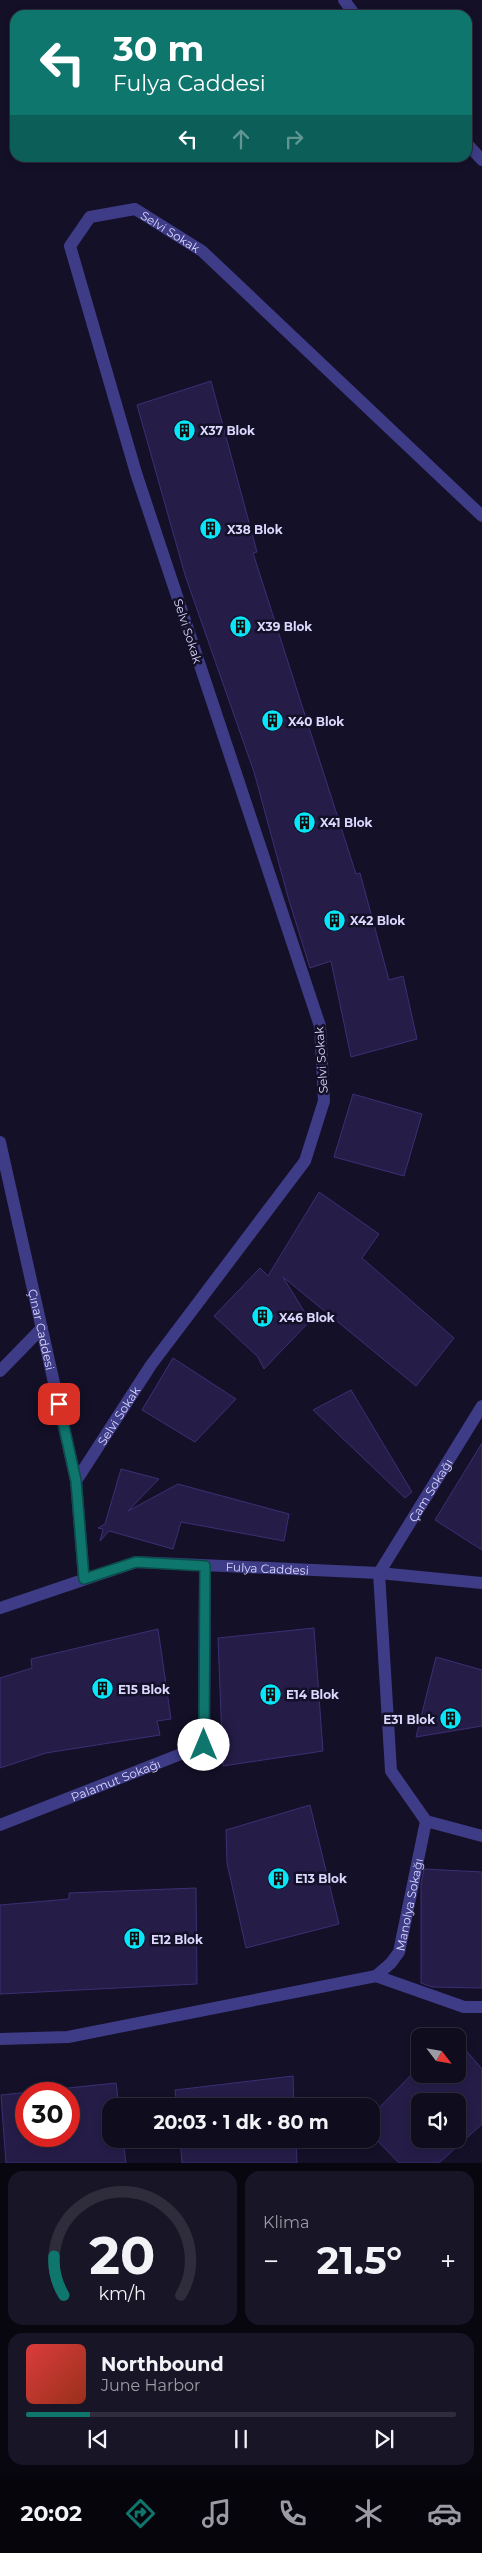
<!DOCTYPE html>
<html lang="tr">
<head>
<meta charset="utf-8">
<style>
	body { margin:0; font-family:Montserrat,sans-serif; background:#181527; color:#f1f3f6; height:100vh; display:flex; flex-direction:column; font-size:19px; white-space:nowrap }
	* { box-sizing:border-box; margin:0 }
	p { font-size:16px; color:#9b9ba4 }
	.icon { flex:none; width:28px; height:28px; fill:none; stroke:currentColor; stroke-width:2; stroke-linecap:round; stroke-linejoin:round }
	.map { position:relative; height:2163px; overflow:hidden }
	.sheet { display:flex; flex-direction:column; gap:8px; padding:8px; background:#080710; flex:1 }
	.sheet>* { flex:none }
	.hud { position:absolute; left:10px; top:10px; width:462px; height:152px; border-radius:15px; box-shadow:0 2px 8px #0003,0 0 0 1px #2f2c3c; background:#0f766e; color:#fff; overflow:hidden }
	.needle { width:32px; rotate:121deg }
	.buttons { position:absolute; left:411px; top:2028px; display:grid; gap:10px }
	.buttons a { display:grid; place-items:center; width:55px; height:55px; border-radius:10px; background:#0f0c1e; box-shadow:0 2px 8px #0003,0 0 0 1px #2f2c3c; font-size:25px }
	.speed { position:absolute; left:15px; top:2082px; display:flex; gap:10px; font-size:25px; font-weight:700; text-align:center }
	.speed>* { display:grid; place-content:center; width:65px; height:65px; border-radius:50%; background:#0f0c1e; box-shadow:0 2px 8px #0003,0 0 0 1px #2f2c3c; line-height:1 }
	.speed .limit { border:8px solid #d22; background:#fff; color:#111 }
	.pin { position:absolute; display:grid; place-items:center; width:42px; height:42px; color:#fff; margin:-21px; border-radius:10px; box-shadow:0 2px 8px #0006 }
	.me { position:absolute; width:55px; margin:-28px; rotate:0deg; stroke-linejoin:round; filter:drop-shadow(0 0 4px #0008) }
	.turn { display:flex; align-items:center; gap:18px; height:105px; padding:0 20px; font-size:22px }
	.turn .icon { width:65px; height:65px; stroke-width:2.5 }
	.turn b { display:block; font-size:35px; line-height:42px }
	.lanes { display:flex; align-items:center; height:48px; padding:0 20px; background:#0003; justify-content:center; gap:25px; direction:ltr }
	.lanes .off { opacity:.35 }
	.big { font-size:38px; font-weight:700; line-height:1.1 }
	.sheet .card { flex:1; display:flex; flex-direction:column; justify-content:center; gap:8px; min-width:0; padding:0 18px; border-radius:15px; background:#181527 }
	.sheet .dial { align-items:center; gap:0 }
	.dial svg { height:130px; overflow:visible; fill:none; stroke:#2f2c3c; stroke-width:7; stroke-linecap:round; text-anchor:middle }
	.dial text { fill:#f1f3f6; stroke:none }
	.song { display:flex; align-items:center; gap:15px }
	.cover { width:60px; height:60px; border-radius:8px; background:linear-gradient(135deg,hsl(0 70% 55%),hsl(10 70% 35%)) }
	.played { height:5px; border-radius:2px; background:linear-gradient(90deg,#0f766e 15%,#2f2c3c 15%) }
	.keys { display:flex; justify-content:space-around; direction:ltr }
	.heat { display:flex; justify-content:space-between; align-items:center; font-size:28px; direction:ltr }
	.sheet .tiles { flex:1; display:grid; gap:8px; grid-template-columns:1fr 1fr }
	.card:last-child { grid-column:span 2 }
	.trip { position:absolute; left:102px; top:2098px; width:278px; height:50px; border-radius:15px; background:#0f0c1e; box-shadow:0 2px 8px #0003,0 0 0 1px #2f2c3c; font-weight:700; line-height:50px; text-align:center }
	.dock { display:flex; height:80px; justify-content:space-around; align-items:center; background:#06050c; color:#9b9ba4 }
	.dock .icon { width:35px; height:35px }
	.dock .on { color:#0f766e }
	.dock b { font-size:22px; color:#f1f3f6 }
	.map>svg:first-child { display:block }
</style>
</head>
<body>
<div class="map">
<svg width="482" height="2163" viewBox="0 0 482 2163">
	<rect width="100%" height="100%" fill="#141028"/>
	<g fill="#251d48" stroke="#3c2f74" fill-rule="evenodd">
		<polygon points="211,381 257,552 253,553 356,874 360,873 389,980 403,976 417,1039 351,1057 331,961 310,968 288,897 254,772 185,575 137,405"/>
		<polygon points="353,1094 422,1114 404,1176 334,1157"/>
		<polygon points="319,1192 379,1234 362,1258 454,1338 416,1386 283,1277 310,1321 264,1369 258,1357 214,1316 260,1268 268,1276"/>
		<polygon points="173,1358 236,1399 195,1442 142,1410"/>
		<polygon points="351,1390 412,1492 405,1498 313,1410"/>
		<polygon points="482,1443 482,1550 435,1520"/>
		<polygon points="121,1469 159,1479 128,1511 178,1484 289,1514 284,1541 181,1522 173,1549 109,1531 100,1541 103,1529 98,1528 105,1524"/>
		<polygon points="314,1628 323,1751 223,1766 218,1638"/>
		<polygon points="158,1629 171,1719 157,1721 160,1735 46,1753 0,1768 0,1678 32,1668 31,1659"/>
		<polygon points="436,1657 482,1670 482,1726 416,1737"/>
		<polygon points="310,1805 339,1924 246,1948 227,1863 226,1830"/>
		<polygon points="424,1869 482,1872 482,1988 432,1987 421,1983 421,1883"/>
		<polygon points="196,1888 197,1984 0,1994 0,1905 69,1899 69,1893"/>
		<path d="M458 2041 482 2069V2124L439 2163H399L371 2134V2116L420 2066V2074H458ZM420 2101H458V2139H420Z"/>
		<polygon points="293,2076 294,2106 177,2106 175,2090"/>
		<path d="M116 2083 119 2106H111V2139H123L126 2163H6L1 2095ZM26 2094H69V2136H26Z"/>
		<polygon points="180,2139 296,2139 297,2163 182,2163"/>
	</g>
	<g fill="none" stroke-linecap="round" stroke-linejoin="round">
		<g stroke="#3e3c86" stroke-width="12">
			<polyline points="344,0 355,15"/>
			<polyline points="468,145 482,160"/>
			<path id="s1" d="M0 1142 76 1481 84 1579"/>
			<polyline points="0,1371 42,1328"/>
			<path id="s2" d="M76 1481 151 1365 305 1161 324 1101 320 1026 136 473 70 246 90 217 135 209 202 251 482 516"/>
			<path id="s3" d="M0 1608 136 1562 379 1573 482 1583"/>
			<polyline points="426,1821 482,1836"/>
			<path id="s4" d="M0 1825 204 1745 205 1566"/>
			<polyline points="376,1976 464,2007 482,2007"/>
			<path id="s5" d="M0 2039 68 2037 376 1976 391 1963 399 1952 426 1821 391 1771 379 1573 482 1406"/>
		</g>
	</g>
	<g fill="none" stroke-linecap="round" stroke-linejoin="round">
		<defs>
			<polyline id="route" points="59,1404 76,1481 84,1579 136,1562 205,1566 204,1745"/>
		</defs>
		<use href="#route" stroke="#0a4d48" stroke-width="12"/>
		<use href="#route" stroke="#0f766e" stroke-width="9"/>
	</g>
	<defs>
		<symbol id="building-disc" viewBox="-11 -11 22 22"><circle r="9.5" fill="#07e6fb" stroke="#141028"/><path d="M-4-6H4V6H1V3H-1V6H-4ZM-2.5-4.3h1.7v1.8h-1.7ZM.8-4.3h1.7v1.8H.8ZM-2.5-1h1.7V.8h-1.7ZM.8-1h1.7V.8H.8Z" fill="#111"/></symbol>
	</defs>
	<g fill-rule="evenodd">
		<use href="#building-disc" x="172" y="418" width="25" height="25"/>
		<use href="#building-disc" x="198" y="516" width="25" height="25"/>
		<use href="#building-disc" x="228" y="614" width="25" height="25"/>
		<use href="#building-disc" x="260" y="708" width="25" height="25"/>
		<use href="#building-disc" x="292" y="810" width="25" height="25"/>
		<use href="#building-disc" x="322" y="908" width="25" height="25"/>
		<use href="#building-disc" x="250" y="1304" width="25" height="25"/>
		<use href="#building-disc" x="90" y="1676" width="25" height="25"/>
		<use href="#building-disc" x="258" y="1682" width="25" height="25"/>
		<use href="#building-disc" x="438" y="1706" width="25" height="25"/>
		<use href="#building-disc" x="266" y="1866" width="25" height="25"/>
		<use href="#building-disc" x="122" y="1926" width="25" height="25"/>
	</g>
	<g text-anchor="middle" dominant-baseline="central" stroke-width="5" stroke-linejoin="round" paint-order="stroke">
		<g font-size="12" fill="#dbd8fe" stroke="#141028">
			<text stroke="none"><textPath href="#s2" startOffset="1474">Selvi Sokak</textPath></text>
			<text transform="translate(188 631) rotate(72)">Selvi Sokak</text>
			<text transform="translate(321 1060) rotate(-94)">Selvi Sokak</text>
			<text stroke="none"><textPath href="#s1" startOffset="192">Çınar Caddesi</textPath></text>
			<text stroke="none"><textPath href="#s2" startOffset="78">Selvi Sokak</textPath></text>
			<text stroke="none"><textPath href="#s5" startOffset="906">Çam Sokağı</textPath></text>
			<text stroke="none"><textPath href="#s3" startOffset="275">Fulya Caddesi</textPath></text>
			<text stroke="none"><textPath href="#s4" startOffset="124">Palamut Sokağı</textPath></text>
			<text stroke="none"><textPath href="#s5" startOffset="464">Manolya Sokağı</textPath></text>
		</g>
		<g font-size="12" font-weight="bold" fill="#dbd8fe" stroke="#141028" text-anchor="start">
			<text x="200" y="430">X37 Blok</text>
			<text x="227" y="529">X38 Blok</text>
			<text x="257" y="626">X39 Blok</text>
			<text x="288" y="721">X40 Blok</text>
			<text x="320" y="822">X41 Blok</text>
			<text x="350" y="920">X42 Blok</text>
			<text x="279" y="1317">X46 Blok</text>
			<text x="118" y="1689">E15 Blok</text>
			<text x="286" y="1694">E14 Blok</text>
			<text x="435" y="1719" text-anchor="end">E31 Blok</text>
			<text x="295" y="1878">E13 Blok</text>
			<text x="151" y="1939">E12 Blok</text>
		</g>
	</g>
</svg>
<div class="buttons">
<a><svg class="needle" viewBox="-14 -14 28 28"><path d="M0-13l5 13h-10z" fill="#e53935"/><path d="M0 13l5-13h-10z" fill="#9b9ba4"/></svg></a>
<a><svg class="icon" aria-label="sound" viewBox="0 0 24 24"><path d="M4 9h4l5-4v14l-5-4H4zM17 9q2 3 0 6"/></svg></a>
</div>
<div class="speed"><div class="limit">30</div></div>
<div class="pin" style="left:59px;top:1404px;background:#d93025"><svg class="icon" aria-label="arrive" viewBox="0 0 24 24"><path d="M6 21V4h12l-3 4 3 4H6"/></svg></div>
<svg class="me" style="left:204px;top:1745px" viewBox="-20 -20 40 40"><circle r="19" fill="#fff"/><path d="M0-13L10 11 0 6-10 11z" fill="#0f766e"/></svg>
<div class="trip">20:03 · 1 dk · 80 m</div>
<div class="hud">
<div class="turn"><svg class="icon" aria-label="left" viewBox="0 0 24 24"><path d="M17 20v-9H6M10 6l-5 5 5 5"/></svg><div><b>30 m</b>Fulya Caddesi</div></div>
<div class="lanes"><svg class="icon" aria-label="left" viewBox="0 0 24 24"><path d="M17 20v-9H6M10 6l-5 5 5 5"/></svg><svg class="icon off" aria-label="ahead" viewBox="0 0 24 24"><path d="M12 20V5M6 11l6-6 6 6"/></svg><svg class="icon off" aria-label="right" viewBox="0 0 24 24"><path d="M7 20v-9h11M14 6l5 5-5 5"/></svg></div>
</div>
</div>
<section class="sheet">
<div class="tiles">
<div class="card dial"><svg viewBox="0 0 100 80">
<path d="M14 69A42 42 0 1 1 86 69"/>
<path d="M14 69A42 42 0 0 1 8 45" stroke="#0f766e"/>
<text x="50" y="56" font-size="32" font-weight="700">20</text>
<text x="50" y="72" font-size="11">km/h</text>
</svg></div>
<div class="card"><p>Klima</p>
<div class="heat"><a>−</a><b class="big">21.5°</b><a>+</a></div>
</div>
<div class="card">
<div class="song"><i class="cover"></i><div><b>Northbound</b><p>June Harbor</p></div></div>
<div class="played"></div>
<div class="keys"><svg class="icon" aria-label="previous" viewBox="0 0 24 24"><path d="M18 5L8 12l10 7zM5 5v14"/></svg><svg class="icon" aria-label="pause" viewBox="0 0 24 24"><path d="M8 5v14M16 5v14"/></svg><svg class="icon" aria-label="next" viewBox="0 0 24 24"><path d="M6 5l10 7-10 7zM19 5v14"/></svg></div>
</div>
</div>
</section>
<nav class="dock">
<b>20:02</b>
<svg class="icon on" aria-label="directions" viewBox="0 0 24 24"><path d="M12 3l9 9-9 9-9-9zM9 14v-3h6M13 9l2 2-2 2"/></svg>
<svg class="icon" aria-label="music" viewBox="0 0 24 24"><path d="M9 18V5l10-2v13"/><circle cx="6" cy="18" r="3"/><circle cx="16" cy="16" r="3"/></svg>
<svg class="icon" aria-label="phone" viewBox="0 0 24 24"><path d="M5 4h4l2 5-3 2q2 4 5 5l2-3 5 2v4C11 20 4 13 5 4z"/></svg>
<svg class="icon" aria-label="climate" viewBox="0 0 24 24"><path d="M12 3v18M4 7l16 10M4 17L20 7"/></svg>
<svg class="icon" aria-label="car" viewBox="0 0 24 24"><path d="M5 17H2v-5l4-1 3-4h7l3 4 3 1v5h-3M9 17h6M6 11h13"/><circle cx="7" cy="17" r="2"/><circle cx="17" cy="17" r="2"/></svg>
</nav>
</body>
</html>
